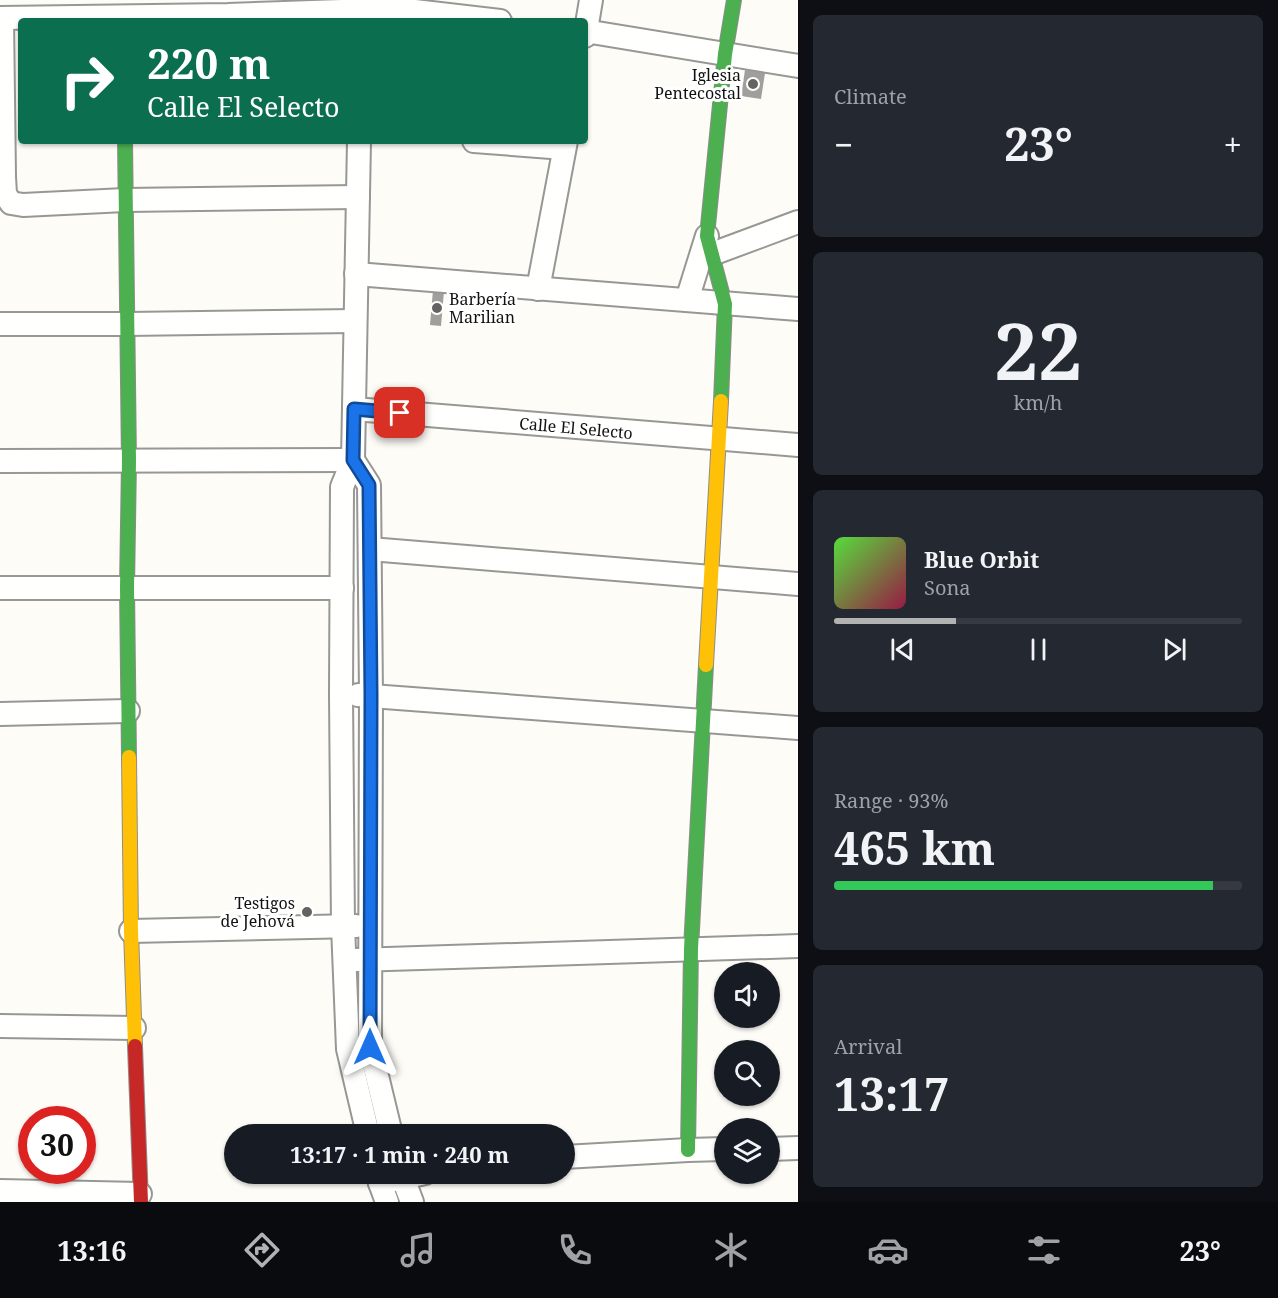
<!DOCTYPE html>
<html lang="en">
<head>
<meta charset="utf-8">
<style>
	body { margin:0; font-family:"Noto Serif",serif; background:#242831; color:#f1f3f6; height:100vh; display:flex; flex-direction:column; font-size:22px; white-space:nowrap }
	* { box-sizing:border-box; margin:0 }
	p { font-size:20px; color:#9ea1a6 }
	.icon { flex:none; width:33px; height:33px; fill:none; stroke:currentColor; stroke-width:2; stroke-linecap:round; stroke-linejoin:round }
	.map { position:relative; flex:1; overflow:hidden }
	.side { display:flex; flex-direction:column; gap:15px; padding:15px; background:#0d0f14; width:480px }
	.side>* { flex:none }
	.guide { position:absolute; left:18px; top:18px; width:570px; height:126px; border-radius:6px; box-shadow:0 2px 4px #0004; background:#0b6e4f; color:#fff; overflow:hidden }
	.tools { position:absolute; left:714px; top:962px; display:grid; gap:12px }
	.tools a { display:grid; place-items:center; width:66px; height:66px; border-radius:50%; background:#171b24; box-shadow:0 2px 4px #0004; font-size:30px }
	.speed { position:absolute; left:18px; top:1106px; display:flex; gap:12px; font-size:30px; font-weight:700; text-align:center }
	.speed>* { display:grid; place-content:center; width:78px; height:78px; border-radius:50%; background:#171b24; box-shadow:0 2px 4px #0004; line-height:1 }
	.speed .limit { border:9px solid #d22; background:#fff; color:#111 }
	.pin { position:absolute; display:grid; place-items:center; width:51px; height:51px; color:#fff; margin:-26px; border-radius:12px; box-shadow:0 3px 9px #0006 }
	.me { position:absolute; width:66px; margin:-33px; rotate:0deg; stroke-linejoin:round; filter:drop-shadow(0 0 4px #0008) }
	.turn { display:flex; align-items:center; gap:21px; height:126px; padding:0 30px; font-size:27px }
	.turn .icon { width:78px; height:78px; stroke-width:2.5 }
	.turn b { display:block; font-size:42px; line-height:51px }
	.big { font-size:45px; font-weight:700; line-height:1.1 }
	.side .widget { flex:1; display:flex; flex-direction:column; justify-content:center; gap:9px; min-width:0; padding:0 21px; border-radius:9px; background:#242831 }
	.side .dial { align-items:center; gap:0 }
	.dial b { font-size:78px; line-height:1 }
	.song { display:flex; align-items:center; gap:18px }
	.cover { width:72px; height:72px; border-radius:9px; background:linear-gradient(135deg,hsl(110 70% 55%),hsl(340 70% 35%)) }
	.played { height:6px; border-radius:3px; background:linear-gradient(90deg,#b2b2b3 30%,#363941 30%) }
	.keys { display:flex; justify-content:space-around; direction:ltr }
	.heat { display:flex; justify-content:space-between; align-items:center; font-size:33px; direction:ltr }
	.charge { height:9px; border-radius:4px; background:linear-gradient(90deg,#34c759 93%,#363941 0) }
	.trip { position:absolute; left:224px; top:1124px; width:351px; height:60px; border-radius:30px; background:#171b24; box-shadow:0 2px 4px #0004; font-weight:700; line-height:60px; text-align:center }
	.dock { display:flex; height:96px; justify-content:space-around; align-items:center; background:#090b0e; color:#9ea1a6 }
	.dock .icon { width:42px; height:42px }
	.dock .active { color:#b2b2b3 }
	.dock b { font-size:27px; color:#f1f3f6 }
	main { display:flex; flex:1; min-height:0 }
	.map>svg:first-child { display:block }
</style>
</head>
<body>
<main>
<div class="map">
<svg width="798" height="1202" viewBox="0 0 798 1202">
	<rect width="100%" height="100%" fill="#fdfcf7"/>
	<g fill="#a19f9c">
		<polygon points="745,70 765,73 761,99 741,96"/>
		<polygon points="433,290 444,291 441,326 430,325"/>
	</g>
	<g fill="none" stroke-linecap="round" stroke-linejoin="round">
		<defs>
			<g id="street">
				<polyline points="0,18 228,15 398,9 500,21"/>
				<polyline points="2,18 4,177 5,194 11,203 23,205 125,200 358,197"/>
				<polyline points="585,31 798,66"/>
				<polyline points="585,36 591,0"/>
				<polyline points="359,141 353,460 342,487 341,694 343,926 348,1049 368,1134"/>
				<polyline points="474,141 564,148"/>
				<polyline points="712,254 798,222"/>
				<polyline points="356,274 798,309"/>
				<polyline points="538,289 566,141"/>
				<polyline points="687,300 707,236"/>
				<polyline points="0,324 127,324 355,321"/>
				<polyline points="354,409 798,445"/>
				<polyline points="353,460 369,485 371,695 370,1047 391,1134"/>
				<polyline points="0,461 353,460"/>
				<polyline points="370,549 798,584"/>
				<polyline points="0,588 342,588"/>
				<polyline points="358,695 798,728"/>
				<polyline points="0,714 128,711"/>
				<polyline points="131,931 356,926"/>
				<polyline points="356,960 798,946"/>
				<polyline points="0,1026 134,1028"/>
				<polyline points="770,1149 798,1148"/>
				<polyline points="564,1157 688,1150 724,1149"/>
				<polyline points="377,1173 380,1183 387,1202"/>
				<polyline points="401,1173 412,1202"/>
				<polyline points="380,1183 425,1173"/>
				<polyline points="0,1191 140,1194"/>
			</g>
			<g id="fast">
				<polyline points="125,141 129,461 127,588 129,757"/>
				<polyline points="721,401 725,304 707,236 725,54 734,0"/>
				<polyline points="688,1150 691,949 706,665"/>
			</g>
			<g id="slow">
				<polyline points="706,665 721,401"/>
				<polyline points="129,757 131,931 135,1046"/>
			</g>
			<polyline id="jam" points="135,1046 141,1202"/>
		</defs>
		<use href="#street" stroke="#979795" stroke-width="26"/>
		<use href="#fast" stroke="#8e8d8b" stroke-width="16"/>
		<use href="#slow" stroke="#8e8d8b" stroke-width="16"/>
		<use href="#jam" stroke="#8e8d8b" stroke-width="16"/>
		<use href="#street" stroke="#fffffe" stroke-width="22"/>
		<use href="#fast" stroke="#4caf50" stroke-width="14"/>
		<use href="#slow" stroke="#ffc107" stroke-width="14"/>
		<use href="#jam" stroke="#c62828" stroke-width="14"/>
	</g>
	<g fill="none" stroke-linecap="round" stroke-linejoin="round">
		<defs>
			<polyline id="route" points="370,1047 371,695 369,485 353,460 354,409 400,413"/>
		</defs>
		<use href="#route" stroke="#114b97" stroke-width="15"/>
		<use href="#route" stroke="#1a73e8" stroke-width="10"/>
	</g>
	<g fill="#646362" stroke="#fff" stroke-width="2">
		<circle cx="753" cy="84" r="6"/>
		<circle cx="437" cy="308" r="6"/>
		<circle cx="307" cy="912" r="6"/>
	</g>
	<g text-anchor="middle" dominant-baseline="central" stroke-width="6" stroke-linejoin="round" paint-order="stroke">
		<g font-size="16" fill="#111" stroke="#fff" text-anchor="end">
			<text x="741" y="75">Iglesia<tspan x="741" dy="18">Pentecostal</tspan></text>
			<text x="449" y="299" text-anchor="start">Barbería<tspan x="449" dy="18">Marilian</tspan></text>
			<text x="295" y="903">Testigos<tspan x="295" dy="18">de Jehová</tspan></text>
		</g>
		<g font-size="16" fill="#111" stroke="#fff">
			<text transform="translate(576 428) rotate(5)">Calle El Selecto</text>
		</g>
	</g>
</svg>
<div class="tools">
<a><svg class="icon" aria-label="sound" viewBox="0 0 24 24"><path d="M4 9h4l5-4v14l-5-4H4zM17 9q2 3 0 6"/></svg></a>
<a><svg class="icon" aria-label="search" viewBox="0 0 24 24"><circle cx="10" cy="10" r="6"/><path d="M15 15l6 6"/></svg></a>
<a><svg class="icon" aria-label="layers" viewBox="0 0 24 24"><path d="M12 4l9 5-9 5-9-5zM3 14l9 5 9-5"/></svg></a>
</div>
<div class="speed"><div class="limit">30</div></div>
<div class="pin" style="left:400px;top:413px;background:#d93025"><svg class="icon" aria-label="arrive" viewBox="0 0 24 24"><path d="M6 21V4h12l-3 4 3 4H6"/></svg></div>
<svg class="me" style="left:370px;top:1047px" viewBox="-20 -20 40 40"><path d="M0-17L14 15 0 8-14 15z" fill="#1a73e8" stroke="#fff" stroke-width="4"/></svg>
<div class="trip">13:17 · 1 min · 240 m</div>
<div class="guide">
<div class="turn"><svg class="icon" aria-label="right" viewBox="0 0 24 24"><path d="M7 20v-9h11M14 6l5 5-5 5"/></svg><div><b>220 m</b>Calle El Selecto</div></div>
</div>
</div>
<section class="side">
<div class="widget"><p>Climate</p>
<div class="heat"><a>−</a><b class="big">23°</b><a>+</a></div>
</div>
<div class="widget dial"><b>22</b><p>km/h</p></div>
<div class="widget">
<div class="song"><i class="cover"></i><div><b>Blue Orbit</b><p>Sona</p></div></div>
<div class="played"></div>
<div class="keys"><svg class="icon" aria-label="previous" viewBox="0 0 24 24"><path d="M18 5L8 12l10 7zM5 5v14"/></svg><svg class="icon" aria-label="pause" viewBox="0 0 24 24"><path d="M8 5v14M16 5v14"/></svg><svg class="icon" aria-label="next" viewBox="0 0 24 24"><path d="M6 5l10 7-10 7zM19 5v14"/></svg></div>
</div>
<div class="widget"><p>Range · 93%</p><b class="big">465 km</b><div class="charge"></div></div>
<div class="widget"><p>Arrival</p><b class="big">13:17</b></div>
</section>
</main>
<nav class="dock">
<b>13:16</b>
<svg class="icon active" aria-label="directions" viewBox="0 0 24 24"><path d="M12 3l9 9-9 9-9-9zM9 14v-3h6M13 9l2 2-2 2"/></svg>
<svg class="icon" aria-label="music" viewBox="0 0 24 24"><path d="M9 18V5l10-2v13"/><circle cx="6" cy="18" r="3"/><circle cx="16" cy="16" r="3"/></svg>
<svg class="icon" aria-label="phone" viewBox="0 0 24 24"><path d="M5 4h4l2 5-3 2q2 4 5 5l2-3 5 2v4C11 20 4 13 5 4z"/></svg>
<svg class="icon" aria-label="climate" viewBox="0 0 24 24"><path d="M12 3v18M4 7l16 10M4 17L20 7"/></svg>
<svg class="icon" aria-label="car" viewBox="0 0 24 24"><path d="M5 17H2v-5l4-1 3-4h7l3 4 3 1v5h-3M9 17h6M6 11h13"/><circle cx="7" cy="17" r="2"/><circle cx="17" cy="17" r="2"/></svg>
<svg class="icon" aria-label="filters" viewBox="0 0 24 24"><path d="M4 7h16M4 17h16"/><circle cx="9" cy="7" r="2"/><circle cx="15" cy="17" r="2"/></svg>
<b>23°</b>
</nav>
</body>
</html>
